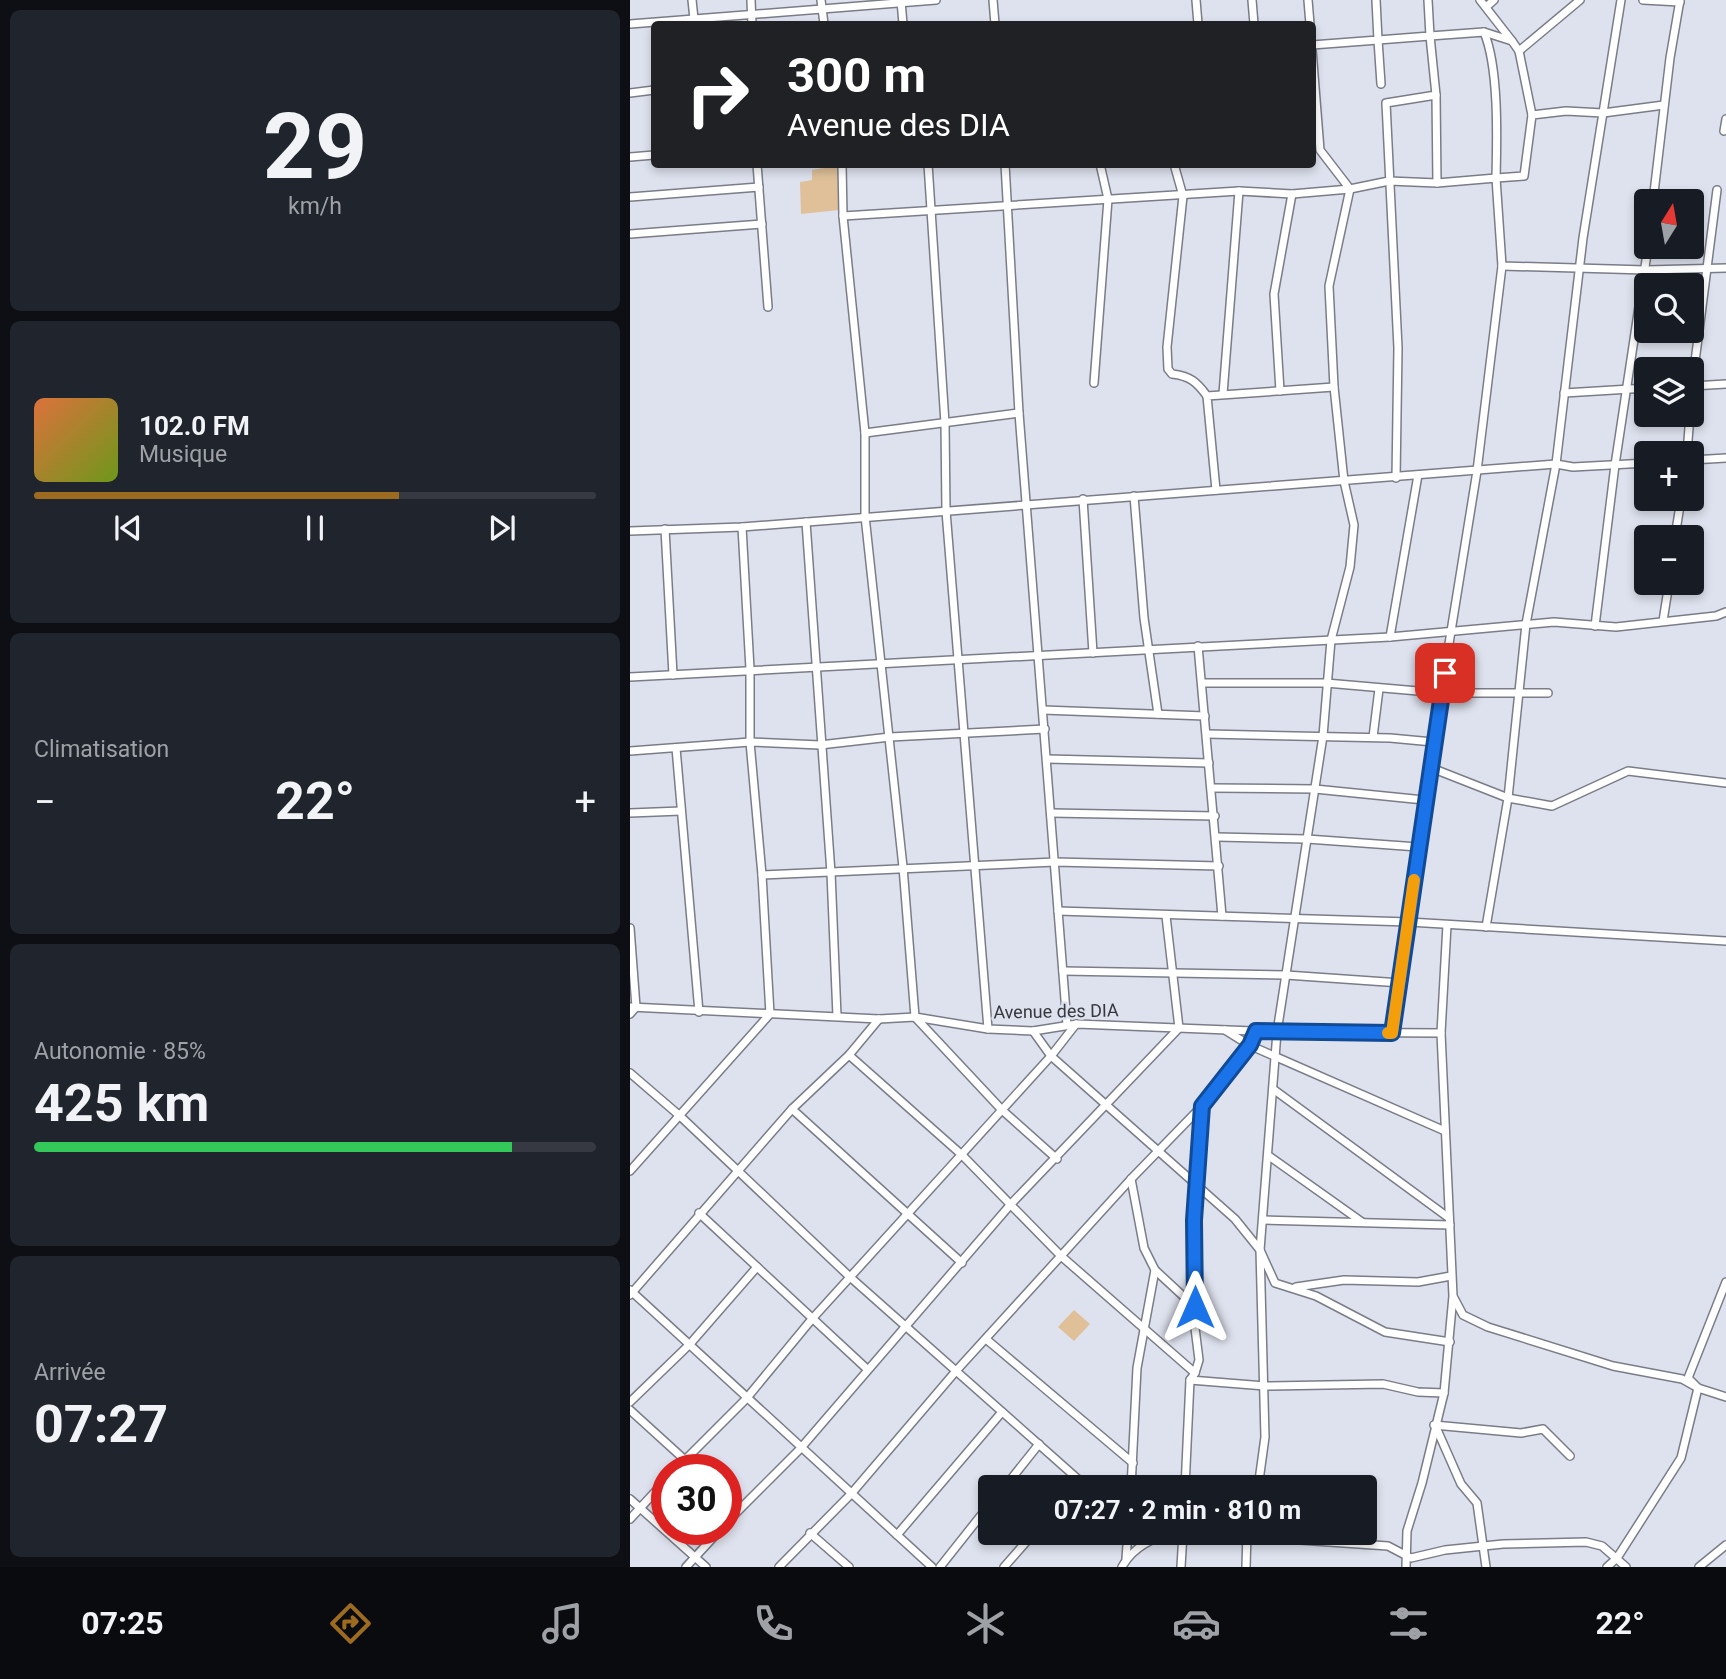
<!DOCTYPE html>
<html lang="fr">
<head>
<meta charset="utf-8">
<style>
	body { margin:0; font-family:Roboto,sans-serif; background:#20242c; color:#f1f3f6; height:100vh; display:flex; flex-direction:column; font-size:26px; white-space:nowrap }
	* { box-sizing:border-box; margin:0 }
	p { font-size:23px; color:#9ea1a6 }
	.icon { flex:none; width:38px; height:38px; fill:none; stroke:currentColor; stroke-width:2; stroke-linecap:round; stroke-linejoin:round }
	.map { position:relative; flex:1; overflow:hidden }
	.side { display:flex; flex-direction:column; gap:10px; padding:10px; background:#0d0f14; width:630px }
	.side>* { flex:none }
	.top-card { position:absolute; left:21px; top:21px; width:665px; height:147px; border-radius:7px; box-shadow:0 4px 10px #0003; background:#202124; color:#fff; overflow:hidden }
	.needle { width:46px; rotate:11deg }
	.fabs { position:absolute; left:1004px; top:189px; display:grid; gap:14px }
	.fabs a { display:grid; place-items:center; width:70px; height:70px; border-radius:7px; background:#171b24; box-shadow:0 4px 10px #0003; font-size:35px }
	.speed { position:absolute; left:21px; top:1454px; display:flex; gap:14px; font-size:35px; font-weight:700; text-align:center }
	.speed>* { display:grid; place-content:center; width:91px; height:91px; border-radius:50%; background:#171b24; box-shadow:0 4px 10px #0003; line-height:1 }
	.speed .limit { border:10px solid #d22; background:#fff; color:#111 }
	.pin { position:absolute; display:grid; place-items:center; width:60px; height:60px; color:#fff; margin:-30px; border-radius:14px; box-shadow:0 4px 10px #0006 }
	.me { position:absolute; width:77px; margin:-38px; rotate:0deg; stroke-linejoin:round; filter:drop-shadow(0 0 5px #0008) }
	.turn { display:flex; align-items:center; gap:24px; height:147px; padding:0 21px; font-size:32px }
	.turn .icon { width:91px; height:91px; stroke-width:2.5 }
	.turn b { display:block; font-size:49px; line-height:60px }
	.big { font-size:52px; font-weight:700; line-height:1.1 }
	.side .widget { flex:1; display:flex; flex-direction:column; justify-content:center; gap:10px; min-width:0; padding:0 24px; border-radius:10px; background:#20242c }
	.side .dial { align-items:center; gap:0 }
	.dial b { font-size:91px; line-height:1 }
	.song { display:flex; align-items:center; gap:21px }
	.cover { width:84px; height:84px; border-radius:10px; background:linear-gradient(135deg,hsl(20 70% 55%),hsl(80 70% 35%)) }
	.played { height:7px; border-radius:4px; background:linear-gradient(90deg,#9d6b1f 65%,#363941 65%) }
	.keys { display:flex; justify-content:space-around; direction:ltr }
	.heat { display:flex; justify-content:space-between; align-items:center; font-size:38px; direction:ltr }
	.charge { height:10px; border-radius:5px; background:linear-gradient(90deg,#34c759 85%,#363941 0) }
	.trip { position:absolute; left:348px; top:1475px; width:399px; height:70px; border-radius:7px; background:#171b24; box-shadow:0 4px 10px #0003; font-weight:700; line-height:70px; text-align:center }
	.tabs { display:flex; height:112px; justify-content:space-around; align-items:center; background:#090b0e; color:#9ea1a6 }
	.tabs .icon { width:49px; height:49px }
	.tabs .current { color:#9d6b1f }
	.tabs b { font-size:32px; color:#f1f3f6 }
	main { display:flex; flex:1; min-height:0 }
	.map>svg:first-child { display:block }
</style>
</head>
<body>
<main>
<section class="side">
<div class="widget dial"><b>29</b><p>km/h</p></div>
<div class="widget">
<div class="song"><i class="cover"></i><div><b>102.0 FM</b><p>Musique</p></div></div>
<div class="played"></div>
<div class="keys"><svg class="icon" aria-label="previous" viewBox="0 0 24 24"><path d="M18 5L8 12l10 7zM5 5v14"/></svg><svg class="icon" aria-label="pause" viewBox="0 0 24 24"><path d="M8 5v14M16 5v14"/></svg><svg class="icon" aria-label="next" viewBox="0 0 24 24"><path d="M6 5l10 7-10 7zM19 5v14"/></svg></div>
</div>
<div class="widget"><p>Climatisation</p>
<div class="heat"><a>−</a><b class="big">22°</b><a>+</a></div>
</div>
<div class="widget"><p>Autonomie · 85%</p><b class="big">425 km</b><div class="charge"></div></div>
<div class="widget"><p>Arrivée</p><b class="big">07:27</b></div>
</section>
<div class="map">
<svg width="1096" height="1567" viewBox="0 0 1096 1567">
	<rect width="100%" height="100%" fill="#dee2ee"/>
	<g fill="#dfc099">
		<polygon points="212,165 209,210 171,214 170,182 182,180 182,170"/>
		<polygon points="444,1310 460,1324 444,1341 428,1327"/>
	</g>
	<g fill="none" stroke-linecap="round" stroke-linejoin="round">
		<defs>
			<g id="minor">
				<polyline points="62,0 64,19"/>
				<polyline points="121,0 122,24"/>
				<polyline points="191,0 194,24"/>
				<polyline points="363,0 365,24"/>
				<polyline points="566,0 568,24"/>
				<polyline points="622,0 624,24"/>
				<polyline points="678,0 680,24"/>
				<polyline points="850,0 882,41"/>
				<polyline points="1013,0 1050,2"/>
				<polyline points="271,1 273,24"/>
				<polyline points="856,7 864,0"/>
				<polyline points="0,24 306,0"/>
				<polyline points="854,32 882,41 889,51 902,115"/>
				<polyline points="682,45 748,40 746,0"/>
				<polyline points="889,51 950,0"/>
				<polyline points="751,84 748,40 800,36 798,0"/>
				<polyline points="0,93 24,90"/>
				<polyline points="806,95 807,183"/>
				<polyline points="1094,131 1096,119"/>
				<polyline points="0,157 24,155"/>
				<polyline points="127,164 138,307"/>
				<polyline points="212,164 213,216 235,433 235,516 273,867 285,1017 372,1110 427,1159"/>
				<polyline points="298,164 315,423 316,511 358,1029"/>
				<polyline points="375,164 389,413 437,1025"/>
				<path d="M544 164 553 196 537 347 538 369 542 374C560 376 567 382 577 396"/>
				<polyline points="0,197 129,187"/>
				<polyline points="1023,201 1040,58 1050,0"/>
				<polyline points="213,216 609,191 662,194 720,189 759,181 807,183 866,178 872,266 1016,270 1096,268"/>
				<polyline points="0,234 132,224"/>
				<polyline points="464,383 478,199 470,164"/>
				<polyline points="1062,385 1087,190"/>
				<polyline points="1062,386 1096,384"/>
				<polyline points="650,391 644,294 662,194"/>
				<polyline points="934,393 1017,388"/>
				<polyline points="593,394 609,191"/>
				<polyline points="235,433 389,413"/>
				<polyline points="1057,453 1060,415"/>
				<polyline points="1062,460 1096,458"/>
				<path d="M766 478 768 348 756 103 806 95 800 36 854 32C869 68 867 138 866 178L894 176 902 115 936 111 973 113 1034 105"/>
				<polyline points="586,490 577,396 704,387"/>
				<polyline points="504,496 514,618 528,714"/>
				<polyline points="453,499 463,653"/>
				<polyline points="176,522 201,873 207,1016"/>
				<polyline points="35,529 43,675"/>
				<polyline points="0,531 112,527 926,464 943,467 1017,463"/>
				<polyline points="1045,537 1051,499"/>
				<polyline points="1033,621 1039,583"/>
				<polyline points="965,626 985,465 1018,247"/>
				<polyline points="760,637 788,475"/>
				<polyline points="568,646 592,916"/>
				<polyline points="0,677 760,637 924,622 986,627 1086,616 1096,612"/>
				<polyline points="572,683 696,683 811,693 918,693"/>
				<polyline points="413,710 575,716"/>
				<polyline points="577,734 760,738 803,742"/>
				<polyline points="743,737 749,689"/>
				<polyline points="46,748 69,1012"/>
				<polyline points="0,751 120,742 190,745 260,737 415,729"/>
				<polyline points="417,759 579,763"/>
				<polyline points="799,767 878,798 922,806 998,771 1096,783"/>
				<polyline points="582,788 685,789 794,800"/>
				<polyline points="0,813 51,811"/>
				<polyline points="421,813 585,816"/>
				<polyline points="587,837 677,839 788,847"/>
				<polyline points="132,875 425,862 589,866"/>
				<polyline points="428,911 779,922 1096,941"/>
				<polyline points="856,927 878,798 896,624 926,464 953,238 991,0"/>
				<polyline points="0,928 6,1007 0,1014"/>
				<polyline points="433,971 656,975 771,983"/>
				<polyline points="0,1007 249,1019 285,1017 358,1029 403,1031 447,1024 647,1032 811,1033"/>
				<polyline points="595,1030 619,1045 815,1131"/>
				<polyline points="403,1031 421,1056 446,1024"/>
				<polyline points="762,1033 799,767 847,471 872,266"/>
				<polyline points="219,1055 332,1155 431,1256 565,1373 560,1380 555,1488"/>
				<polyline points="0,1073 50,1116 220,1277 458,1488"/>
				<polyline points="643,1089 819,1218"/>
				<polyline points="162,1109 332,1263"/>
				<polyline points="639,1156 732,1222"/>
				<polyline points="0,1171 140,1014 132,875 120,742 120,669 112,527"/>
				<polyline points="501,1179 514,1248 525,1270 507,1368 501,1488"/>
				<polyline points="69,1213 237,1369"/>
				<polyline points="633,1220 820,1225"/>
				<polyline points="525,1270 565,1307"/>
				<polyline points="666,1287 714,1280 788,1282 821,1276"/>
				<polyline points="0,1290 302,1567"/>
				<polyline points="0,1295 162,1109 219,1055 249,1019"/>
				<polyline points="824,1298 833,1315 858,1327 983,1366 1052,1379 1068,1388 1096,1397"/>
				<polyline points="356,1339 503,1463"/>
				<polyline points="565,1373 569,1360 564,1320 564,1220 572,1106"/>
				<polyline points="560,1380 635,1386 753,1384 788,1392 814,1393"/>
				<polyline points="0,1402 60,1344 127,1267"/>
				<polyline points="0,1410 66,1470"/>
				<polyline points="804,1425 891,1433 913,1429 940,1456"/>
				<polyline points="805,1425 831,1484 847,1503 856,1567"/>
				<polyline points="45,1470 116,1399 182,1319 421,1056 605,1219 630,1250 645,1283 686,1296 755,1332 820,1342"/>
				<polyline points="374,1488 409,1444"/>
				<polyline points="628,1488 635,1437 630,1250 647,1032 693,736 701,640 720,567 724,525 714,481 704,387 699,286 720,189 690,150 682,50"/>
				<polyline points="96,1497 109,1509"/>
				<polyline points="0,1499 76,1567"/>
				<polyline points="0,1519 37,1479"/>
				<polyline points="96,1523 170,1449 381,1204 549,1028 536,916"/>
				<polyline points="180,1533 219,1567"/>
				<polyline points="569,1533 758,1546 781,1558 815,1550 873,1544 956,1542 972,1546 996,1567"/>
				<polyline points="267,1535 372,1412"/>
				<polyline points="496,1558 498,1533"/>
				<polyline points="56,1567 90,1530"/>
				<polyline points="149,1567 221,1494 326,1371 501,1179 572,1106 619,1045 627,1031"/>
				<polyline points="310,1567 360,1504"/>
				<polyline points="374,1567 404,1533"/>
				<path d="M492 1567C502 1548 524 1536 545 1533"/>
				<polyline points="551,1567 553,1533"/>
				<polyline points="616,1567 617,1533"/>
				<polyline points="776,1567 777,1531 792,1483 814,1393 823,1296 811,1033 817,925"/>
				<polyline points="977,1567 987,1558 1051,1458 1068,1388 1058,1378 1096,1282"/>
				<polyline points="1069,1567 1096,1545"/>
			</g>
		</defs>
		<use href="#minor" stroke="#7a7d88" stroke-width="10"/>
		<use href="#minor" stroke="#fff" stroke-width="7"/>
	</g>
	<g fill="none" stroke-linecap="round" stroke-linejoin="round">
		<defs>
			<polyline id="route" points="565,1307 564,1220 572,1106 620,1045 626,1031 762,1033 815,673"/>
		</defs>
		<use href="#route" stroke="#114b97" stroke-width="18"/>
		<use href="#route" stroke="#1a73e8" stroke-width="12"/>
		<polyline stroke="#f59e0b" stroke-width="12" points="758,1033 762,1033 784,880"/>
	</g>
	<g text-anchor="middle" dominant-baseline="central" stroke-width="5" stroke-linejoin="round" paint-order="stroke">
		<g font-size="18" fill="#37383d" stroke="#dee2ee">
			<text transform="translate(426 1011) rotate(-1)">Avenue des DIA</text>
		</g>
	</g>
</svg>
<div class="fabs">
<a><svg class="needle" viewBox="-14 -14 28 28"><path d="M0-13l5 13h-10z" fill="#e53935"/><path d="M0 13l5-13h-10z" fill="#9ea1a6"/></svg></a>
<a><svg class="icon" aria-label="search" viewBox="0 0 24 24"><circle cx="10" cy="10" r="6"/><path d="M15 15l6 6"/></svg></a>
<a><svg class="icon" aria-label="layers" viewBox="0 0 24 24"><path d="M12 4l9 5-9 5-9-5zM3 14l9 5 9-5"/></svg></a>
<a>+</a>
<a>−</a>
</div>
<div class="speed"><div class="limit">30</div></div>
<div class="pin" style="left:815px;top:673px;background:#d93025"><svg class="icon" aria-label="arrive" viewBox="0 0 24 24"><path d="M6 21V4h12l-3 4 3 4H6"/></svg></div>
<svg class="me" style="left:565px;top:1307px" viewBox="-20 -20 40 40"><path d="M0-17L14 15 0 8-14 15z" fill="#1a73e8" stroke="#fff" stroke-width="4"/></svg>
<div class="trip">07:27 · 2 min · 810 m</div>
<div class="top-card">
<div class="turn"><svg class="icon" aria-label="right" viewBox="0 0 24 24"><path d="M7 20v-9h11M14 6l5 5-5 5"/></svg><div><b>300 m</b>Avenue des DIA</div></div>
</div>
</div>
</main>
<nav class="tabs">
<b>07:25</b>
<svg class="icon current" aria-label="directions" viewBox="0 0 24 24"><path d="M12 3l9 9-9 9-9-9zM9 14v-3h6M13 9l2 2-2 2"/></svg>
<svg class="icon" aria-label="music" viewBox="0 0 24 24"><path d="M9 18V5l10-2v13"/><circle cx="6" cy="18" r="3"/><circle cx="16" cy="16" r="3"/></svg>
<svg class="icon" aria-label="phone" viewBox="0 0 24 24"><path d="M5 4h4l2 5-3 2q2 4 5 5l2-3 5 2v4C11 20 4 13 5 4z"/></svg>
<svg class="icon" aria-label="climate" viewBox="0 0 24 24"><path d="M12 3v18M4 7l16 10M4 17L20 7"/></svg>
<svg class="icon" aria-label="car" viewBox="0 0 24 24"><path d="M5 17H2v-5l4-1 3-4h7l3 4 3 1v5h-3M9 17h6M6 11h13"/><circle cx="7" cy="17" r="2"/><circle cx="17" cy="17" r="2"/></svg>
<svg class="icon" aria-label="filters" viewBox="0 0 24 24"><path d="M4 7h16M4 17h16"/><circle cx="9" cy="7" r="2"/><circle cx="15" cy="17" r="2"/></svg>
<b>22°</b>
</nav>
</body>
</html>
